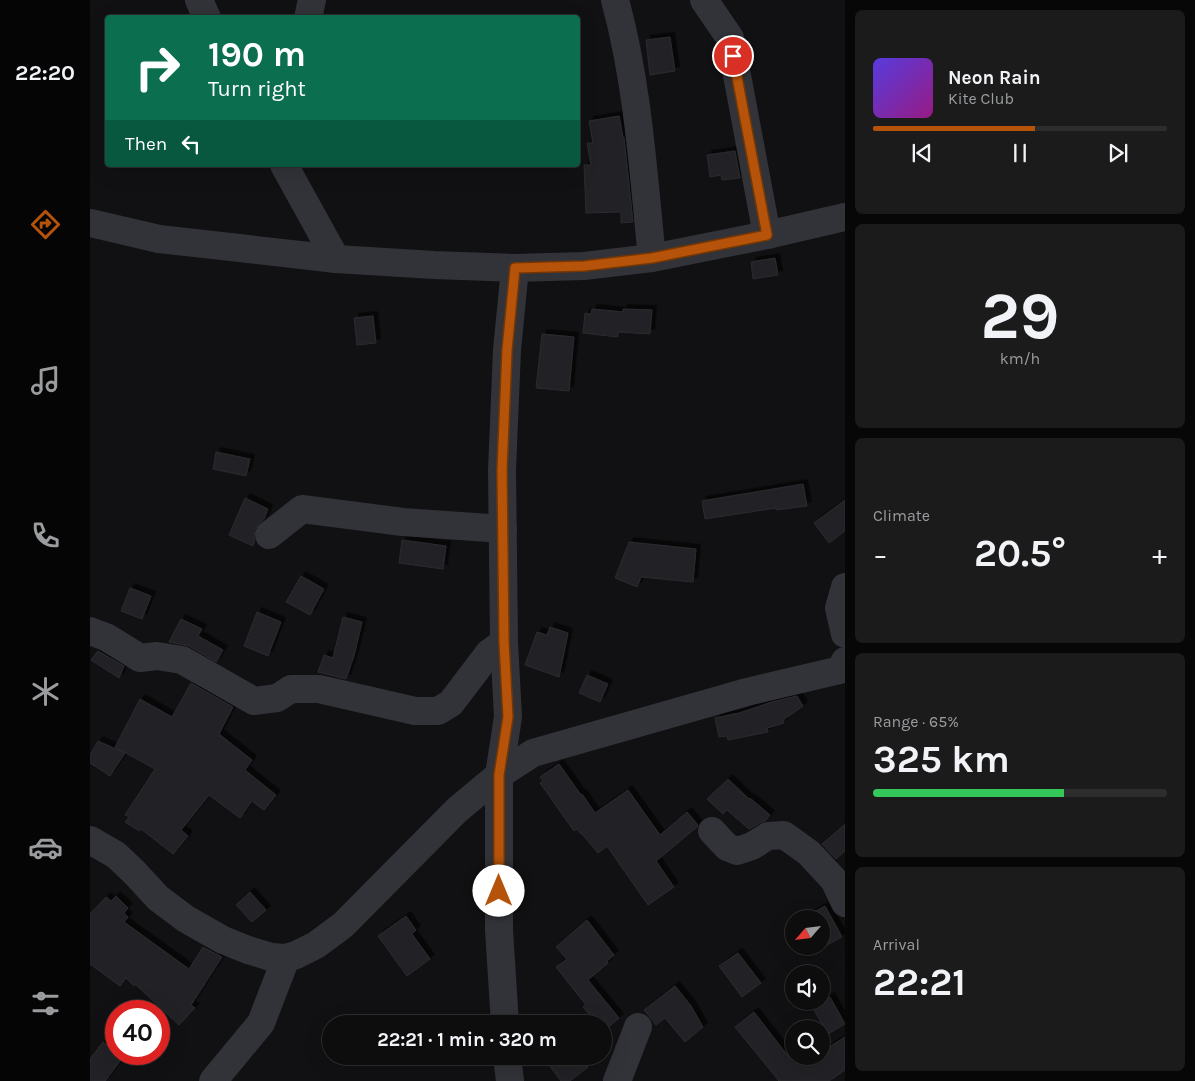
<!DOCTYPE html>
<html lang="en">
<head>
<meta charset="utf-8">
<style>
	body { margin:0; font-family:Karla,sans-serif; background:#1b1b1c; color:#f1f3f6; height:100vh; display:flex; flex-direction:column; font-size:19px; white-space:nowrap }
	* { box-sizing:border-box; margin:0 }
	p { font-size:16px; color:#9a9c9e }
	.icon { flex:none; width:28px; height:28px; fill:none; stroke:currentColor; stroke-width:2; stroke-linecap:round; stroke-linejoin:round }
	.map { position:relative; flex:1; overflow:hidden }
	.sheet { display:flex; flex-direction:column; gap:10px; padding:10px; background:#070708; width:350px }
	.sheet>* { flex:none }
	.hud { position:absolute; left:15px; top:15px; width:475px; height:152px; border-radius:5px; box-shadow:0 5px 20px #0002,0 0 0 1px #2d2d2e; background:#0b6e4f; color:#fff; overflow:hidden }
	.needle { width:32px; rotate:242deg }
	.buttons { position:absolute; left:695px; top:910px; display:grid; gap:10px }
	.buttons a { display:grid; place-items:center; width:45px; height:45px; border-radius:50%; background:#0d0d0e; box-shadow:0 5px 20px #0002,0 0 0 1px #2d2d2e; font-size:25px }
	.speed { position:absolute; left:15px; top:1000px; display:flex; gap:10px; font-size:25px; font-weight:700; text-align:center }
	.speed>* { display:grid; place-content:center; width:65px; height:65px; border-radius:50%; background:#0d0d0e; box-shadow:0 5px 20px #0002,0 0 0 1px #2d2d2e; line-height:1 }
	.speed .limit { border:8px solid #d22; background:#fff; color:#111 }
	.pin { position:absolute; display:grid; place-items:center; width:42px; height:42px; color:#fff; margin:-21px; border:2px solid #fff; border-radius:50%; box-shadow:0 1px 5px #0007 }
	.me { position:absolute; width:55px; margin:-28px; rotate:0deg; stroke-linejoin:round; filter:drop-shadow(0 0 4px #0008) }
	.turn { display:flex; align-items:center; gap:18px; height:105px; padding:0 20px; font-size:22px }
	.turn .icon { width:65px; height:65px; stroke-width:2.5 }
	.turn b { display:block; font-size:35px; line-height:42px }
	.then { display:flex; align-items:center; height:48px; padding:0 20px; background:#0003; gap:10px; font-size:19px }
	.big { font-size:38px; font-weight:700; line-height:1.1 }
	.sheet .tile { flex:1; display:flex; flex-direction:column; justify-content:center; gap:8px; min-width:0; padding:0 18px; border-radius:8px; background:#1b1b1c }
	.sheet .dial { align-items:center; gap:0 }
	.dial b { font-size:65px; line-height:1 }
	.song { display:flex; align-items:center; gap:15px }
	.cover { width:60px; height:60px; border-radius:8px; background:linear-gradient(135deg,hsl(250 70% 55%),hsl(310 70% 35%)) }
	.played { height:5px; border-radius:2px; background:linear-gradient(90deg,#b45309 55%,#2d2d2e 55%) }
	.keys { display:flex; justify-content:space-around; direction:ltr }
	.heat { display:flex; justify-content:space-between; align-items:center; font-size:28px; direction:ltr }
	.charge { height:8px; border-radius:4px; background:linear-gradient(90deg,#34c759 65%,#2d2d2e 0) }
	.trip { position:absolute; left:232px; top:1015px; width:290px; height:50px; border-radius:25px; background:#0d0d0e; box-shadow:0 5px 20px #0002,0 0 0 1px #2d2d2e; font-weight:700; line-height:50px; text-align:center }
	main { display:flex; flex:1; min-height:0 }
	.tab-bar { display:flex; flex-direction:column; width:90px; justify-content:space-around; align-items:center; background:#050506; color:#9a9c9e }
	.tab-bar .icon { width:35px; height:35px }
	.tab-bar .active { color:#b45309 }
	.tab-bar b { font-size:22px; color:#f1f3f6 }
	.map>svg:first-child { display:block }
</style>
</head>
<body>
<main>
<nav class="tab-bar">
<b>22:20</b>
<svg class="icon active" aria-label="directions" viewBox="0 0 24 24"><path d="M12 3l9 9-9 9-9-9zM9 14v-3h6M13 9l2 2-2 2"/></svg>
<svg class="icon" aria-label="music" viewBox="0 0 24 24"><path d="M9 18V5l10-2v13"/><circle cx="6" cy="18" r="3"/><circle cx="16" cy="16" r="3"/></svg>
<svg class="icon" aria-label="phone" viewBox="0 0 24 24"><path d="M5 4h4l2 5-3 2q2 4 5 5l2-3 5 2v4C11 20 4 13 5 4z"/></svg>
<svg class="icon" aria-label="climate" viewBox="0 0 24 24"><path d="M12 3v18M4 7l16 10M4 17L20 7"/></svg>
<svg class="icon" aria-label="car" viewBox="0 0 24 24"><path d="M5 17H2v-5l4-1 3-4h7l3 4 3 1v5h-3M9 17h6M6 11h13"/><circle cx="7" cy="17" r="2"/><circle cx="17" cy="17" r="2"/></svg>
<svg class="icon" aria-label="filters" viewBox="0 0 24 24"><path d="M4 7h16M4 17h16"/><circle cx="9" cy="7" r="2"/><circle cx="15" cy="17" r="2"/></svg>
</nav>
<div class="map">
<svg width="755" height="1081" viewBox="0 0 755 1081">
	<defs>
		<filter id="shadow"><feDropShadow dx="4.5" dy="-4.5" stdDeviation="0" flood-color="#0009"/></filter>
	</defs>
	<rect width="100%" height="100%" fill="#111113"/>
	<g fill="#242427" stroke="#2b2b2f" filter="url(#shadow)">
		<polygon points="580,37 585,71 560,75 556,40"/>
		<polygon points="529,116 533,137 534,137 543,222 531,223 531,212 496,213 494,165 501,165 497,143 503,143 499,121"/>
		<polygon points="645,151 650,178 632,180 631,175 620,177 617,155"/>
		<polygon points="685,258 688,275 663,279 661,262"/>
		<polygon points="502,309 533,312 533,309 562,310 560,334 528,332 528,337 493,333 495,313 501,314"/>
		<polygon points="283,316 286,343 267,345 264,318"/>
		<polygon points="452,334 484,337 479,391 446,388"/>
		<polygon points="126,452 160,459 156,476 123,469"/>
		<polygon points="713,484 717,506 686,510 686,508 615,519 612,501"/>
		<polygon points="155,498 178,509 174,519 165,529 164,537 165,540 163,546 139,535"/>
		<polygon points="755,500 755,531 739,543 724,523"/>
		<polygon points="312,540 356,546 353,569 309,563"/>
		<polygon points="539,542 606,549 603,582 551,577 547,587 525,578"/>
		<polygon points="211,576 234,589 220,615 196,602"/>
		<polygon points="40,588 61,596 52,619 31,611"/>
		<polygon points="167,612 191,622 178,656 154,646"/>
		<polygon points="253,617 272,622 264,656 256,679 228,672 234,655 243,658"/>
		<polygon points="91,619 112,629 108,636 133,650 126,662 99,646 79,642"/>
		<polygon points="460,627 478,633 469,677 435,665 447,632 457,635"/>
		<polygon points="8,651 34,666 29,678 1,660"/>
		<polygon points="497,675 518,684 510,702 489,693"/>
		<polygon points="101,683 143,707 129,734 162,760 155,770 186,795 174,810 162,801 150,818 119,795 91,830 98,836 83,854 51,829 49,831 35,822 39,817 35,815 65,769 25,747 50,699 82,717"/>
		<polygon points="707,696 713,706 693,720 694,723 677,728 678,732 638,740 637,736 629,737 625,718 649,713 682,702"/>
		<polygon points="8,741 35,753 20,776 0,763 0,755"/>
		<polygon points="469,764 491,795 492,794 505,813 538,790 570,835 597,812 608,825 607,827 566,861 584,887 558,905 517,846 508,853 492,834 491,834 487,829 484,831 450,783 453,781 450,777"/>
		<polygon points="638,779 659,799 660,798 680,815 675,821 670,823 659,829 637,810 633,814 617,799"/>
		<polygon points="755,824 755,851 746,859 732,844"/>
		<polygon points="160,892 176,910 162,922 146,905"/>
		<polygon points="26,896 38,908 34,913 38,917 34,922 99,969 113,947 132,957 101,1005 105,1008 89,1025 45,984 44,986 36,978 30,986 0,964 0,914 16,897 21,901"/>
		<polygon points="735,906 752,937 726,951 724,946 731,946 731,919 712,919"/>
		<polygon points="316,916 326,930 322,934 340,959 317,976 288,936"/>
		<polygon points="497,920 524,955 517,961 518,963 498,980 529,1018 514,1031 514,1024 502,1024 496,1018 500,1015 493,1007 496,1005 466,967 477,959 466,947"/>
		<polygon points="648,953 671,983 652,997 629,966"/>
		<polygon points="585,986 601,1006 613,1027 595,1042 575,1018 566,1025 554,1010"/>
		<polygon points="740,997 755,1024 738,1034 722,1007"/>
		<polygon points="664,1012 698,1056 731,1056 731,1052 755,1037 755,1070 739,1081 689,1081 645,1027"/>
		<polygon points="13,1042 26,1052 26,1054 29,1054 33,1057 15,1081 0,1081 0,1059"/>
		<polygon points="470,1056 490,1056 498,1067 480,1081 471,1081 459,1065"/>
	</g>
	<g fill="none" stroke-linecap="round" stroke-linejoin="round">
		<g stroke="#313338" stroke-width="28">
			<polyline points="109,0 117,18"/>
			<path d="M525 0C548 84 553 171 562 258"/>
			<polyline points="614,0 640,38 677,235"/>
			<polyline points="218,18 222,0"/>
			<polyline points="194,165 246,259"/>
			<polyline points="179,535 212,509 313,522 413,529"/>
			<polyline points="755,587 749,608 755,634"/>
			<polyline points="0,631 16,637 50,658 67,656 92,660 164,701 187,698 201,689 229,689 325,711 348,711 361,703 399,653 414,642"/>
			<polyline points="622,831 637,847 647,851 662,846 678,836 694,835 719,853 744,880 755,903"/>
			<polyline points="0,840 26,855 44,872 68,898 96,919 133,940 158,950 181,957 196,958 206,955 226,945 253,925 367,810 409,775 443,753 657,692 750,670 755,661"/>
			<polyline points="123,1081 171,1023 196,958"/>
			<polyline points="527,1081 548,1027"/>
		</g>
		<g stroke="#313338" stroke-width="28">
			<polyline points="0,223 69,239 246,259 344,265 425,268 494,266 562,258 677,235 755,217"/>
			<polyline points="415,1024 409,930 409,775 418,717 414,642 412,470 417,350 425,268"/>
			<polyline points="417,1056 420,1081"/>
		</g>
	</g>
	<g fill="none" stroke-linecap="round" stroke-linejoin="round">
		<defs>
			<polyline id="route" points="409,891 409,775 418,717 414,642 412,470 417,350 425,268 494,266 562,258 677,235 643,56"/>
		</defs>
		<use href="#route" stroke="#753606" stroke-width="12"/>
		<use href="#route" stroke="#b45309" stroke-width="9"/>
	</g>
</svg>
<div class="buttons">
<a><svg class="needle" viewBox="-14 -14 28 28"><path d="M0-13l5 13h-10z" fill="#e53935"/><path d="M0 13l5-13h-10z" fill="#9a9c9e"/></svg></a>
<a><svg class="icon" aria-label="sound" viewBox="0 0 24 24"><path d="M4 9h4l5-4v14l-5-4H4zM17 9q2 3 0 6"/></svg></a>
<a><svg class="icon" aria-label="search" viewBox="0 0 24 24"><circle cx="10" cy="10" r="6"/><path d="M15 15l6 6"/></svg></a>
</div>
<div class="speed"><div class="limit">40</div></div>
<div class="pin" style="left:643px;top:56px;background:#d93025"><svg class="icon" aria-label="arrive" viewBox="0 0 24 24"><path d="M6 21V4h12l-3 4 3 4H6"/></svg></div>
<svg class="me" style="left:409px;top:891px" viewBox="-20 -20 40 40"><circle r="19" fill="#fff"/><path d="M0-13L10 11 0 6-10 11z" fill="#b45309"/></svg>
<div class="trip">22:21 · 1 min · 320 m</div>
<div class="hud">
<div class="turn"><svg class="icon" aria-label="right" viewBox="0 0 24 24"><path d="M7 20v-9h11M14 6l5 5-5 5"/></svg><div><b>190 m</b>Turn right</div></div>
<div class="then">Then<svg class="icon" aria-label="left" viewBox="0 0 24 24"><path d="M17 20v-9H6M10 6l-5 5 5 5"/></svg></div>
</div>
</div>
<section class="sheet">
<div class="tile">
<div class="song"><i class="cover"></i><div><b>Neon Rain</b><p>Kite Club</p></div></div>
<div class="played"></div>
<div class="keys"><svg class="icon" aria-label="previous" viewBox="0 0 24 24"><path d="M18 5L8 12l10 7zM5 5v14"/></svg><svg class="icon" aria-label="pause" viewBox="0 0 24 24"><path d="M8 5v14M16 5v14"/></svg><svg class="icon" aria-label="next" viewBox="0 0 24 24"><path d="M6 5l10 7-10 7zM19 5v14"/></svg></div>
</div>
<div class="tile dial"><b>29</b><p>km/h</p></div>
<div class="tile"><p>Climate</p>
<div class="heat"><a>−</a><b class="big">20.5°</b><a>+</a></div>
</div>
<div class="tile"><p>Range · 65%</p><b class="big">325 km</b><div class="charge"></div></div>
<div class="tile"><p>Arrival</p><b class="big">22:21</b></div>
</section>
</main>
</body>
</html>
